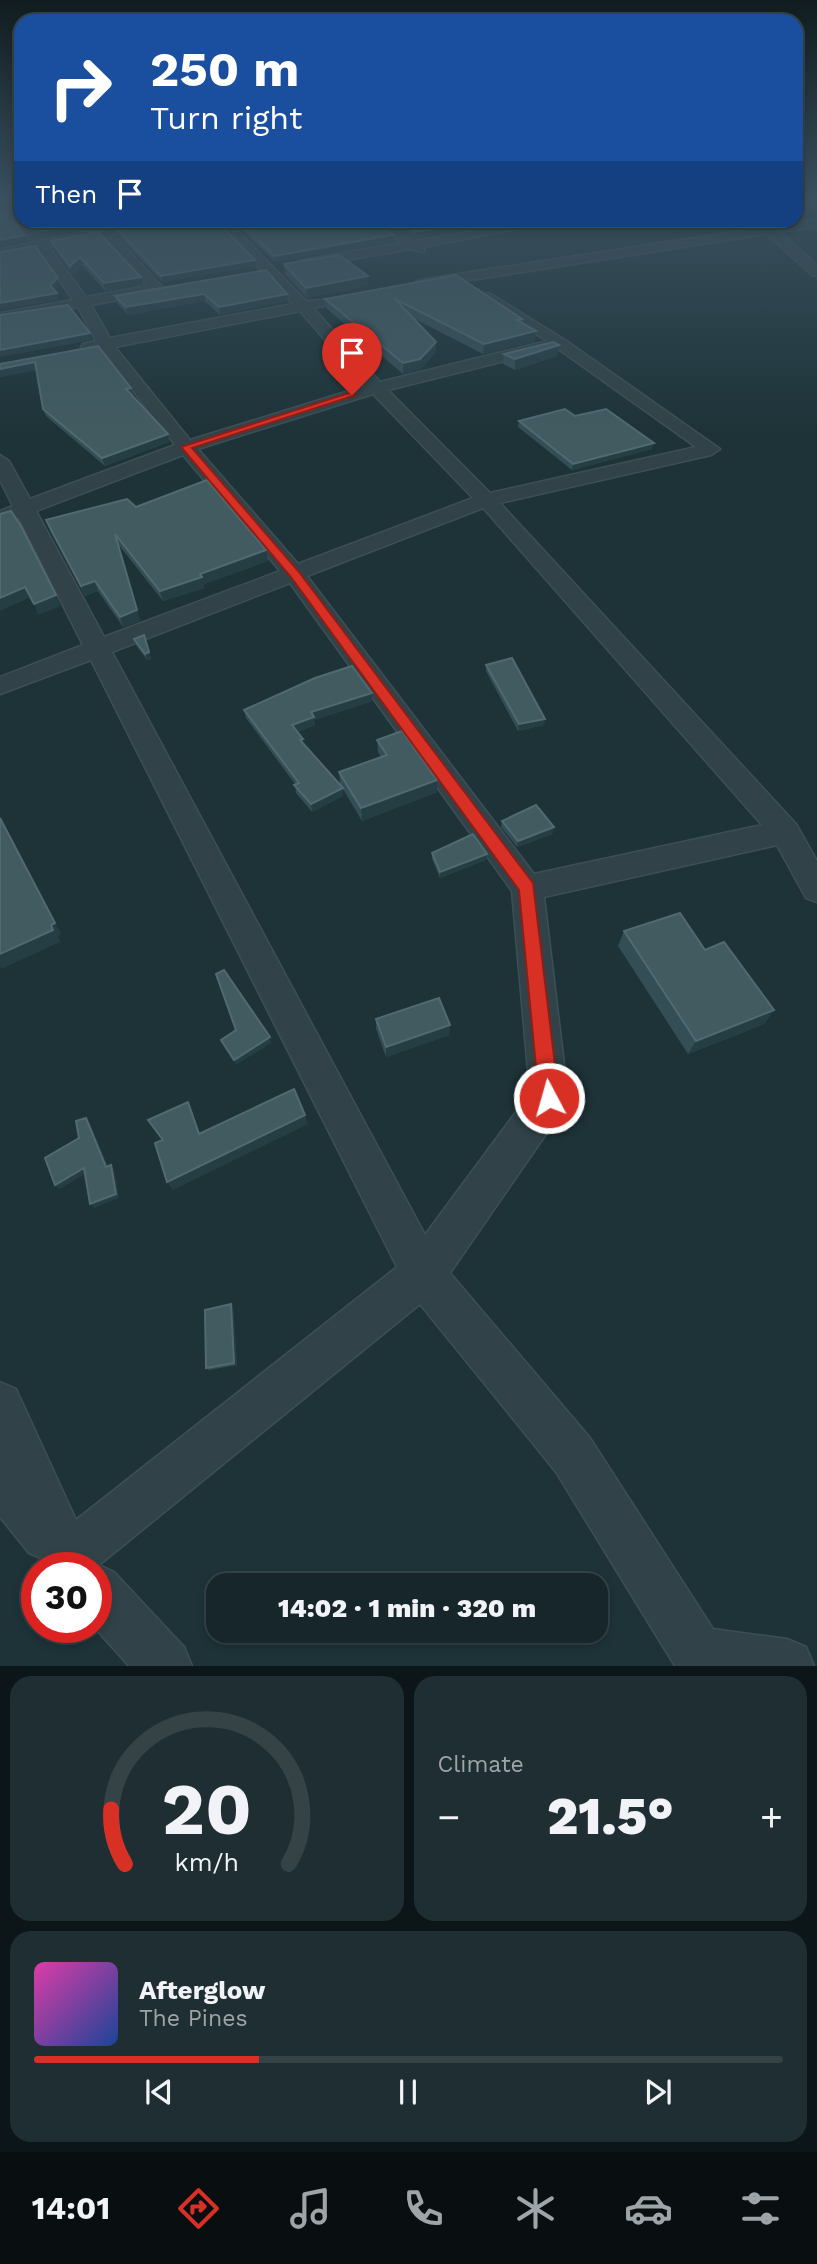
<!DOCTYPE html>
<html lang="en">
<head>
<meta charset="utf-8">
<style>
	body { margin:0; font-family:"Work Sans",sans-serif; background:#1f2e32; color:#f1f3f6; height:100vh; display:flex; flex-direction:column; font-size:26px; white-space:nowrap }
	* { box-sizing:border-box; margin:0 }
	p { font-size:23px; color:#9ea5a8 }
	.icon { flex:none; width:38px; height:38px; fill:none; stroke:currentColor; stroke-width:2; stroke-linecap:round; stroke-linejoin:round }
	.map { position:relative; height:1666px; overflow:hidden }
	.sheet { display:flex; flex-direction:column; gap:10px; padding:10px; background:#0c1517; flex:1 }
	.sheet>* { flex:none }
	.top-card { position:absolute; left:14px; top:14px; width:789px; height:214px; border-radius:21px; box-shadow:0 4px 10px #0003,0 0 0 2px #354347; background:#1a4fa0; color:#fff; overflow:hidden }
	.speed { position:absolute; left:21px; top:1552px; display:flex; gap:14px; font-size:35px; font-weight:700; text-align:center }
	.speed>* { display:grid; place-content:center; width:91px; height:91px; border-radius:50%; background:#16262a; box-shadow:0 4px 10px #0003,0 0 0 2px #354347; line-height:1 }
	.speed .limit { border:10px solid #d22; background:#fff; color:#111 }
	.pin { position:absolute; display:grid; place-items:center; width:60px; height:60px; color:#fff; margin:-72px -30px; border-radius:50% 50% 50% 0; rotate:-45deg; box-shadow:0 0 7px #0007 }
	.pin .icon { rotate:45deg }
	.me { position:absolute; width:77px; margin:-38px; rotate:354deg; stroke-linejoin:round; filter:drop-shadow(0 0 5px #0008) }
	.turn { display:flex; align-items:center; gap:24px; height:147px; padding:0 21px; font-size:32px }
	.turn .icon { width:91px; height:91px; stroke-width:2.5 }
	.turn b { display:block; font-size:49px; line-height:60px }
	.then { display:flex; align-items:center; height:66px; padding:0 21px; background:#0003; gap:14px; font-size:26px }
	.big { font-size:52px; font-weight:800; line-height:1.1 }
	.sheet .card { flex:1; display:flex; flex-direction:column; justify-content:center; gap:10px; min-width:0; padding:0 24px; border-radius:21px; background:#1f2e32 }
	.sheet .dial { align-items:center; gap:0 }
	.dial svg { height:182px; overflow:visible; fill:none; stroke:#354347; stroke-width:7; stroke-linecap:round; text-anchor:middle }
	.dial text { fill:#f1f3f6; stroke:none }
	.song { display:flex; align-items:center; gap:21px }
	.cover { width:84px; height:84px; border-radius:10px; background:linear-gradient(135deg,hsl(320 70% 55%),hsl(220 70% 35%)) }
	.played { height:7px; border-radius:4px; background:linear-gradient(90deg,#d93025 30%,#354347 30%) }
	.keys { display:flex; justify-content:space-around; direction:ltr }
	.heat { display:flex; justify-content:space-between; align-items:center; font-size:38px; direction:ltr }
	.sheet .tiles { flex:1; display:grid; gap:10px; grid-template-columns:1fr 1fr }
	.card:last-child { grid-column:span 2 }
	.trip { position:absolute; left:206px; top:1573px; width:402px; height:70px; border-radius:21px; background:#16262a; box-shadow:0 4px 10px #0003,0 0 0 2px #354347; font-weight:800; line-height:70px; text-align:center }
	.menu { display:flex; height:112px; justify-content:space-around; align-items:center; background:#090f11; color:#9ea5a8 }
	.menu .icon { width:49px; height:49px }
	.menu .active { color:#d93025 }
	.menu b { font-size:32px; color:#f1f3f6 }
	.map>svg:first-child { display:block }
</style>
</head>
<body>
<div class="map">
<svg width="817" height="1666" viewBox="0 0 817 1666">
	<rect width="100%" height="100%" fill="#1d3338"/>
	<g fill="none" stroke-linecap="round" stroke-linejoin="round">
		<defs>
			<g id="minor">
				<path d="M0 198H5L21 216V220H25L44 240 145 220H172L113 234 164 289 157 293 91 305 110 338 293 304 214 220H227L306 301 324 300 326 303 324 306 313 308 380 382 547 341 484 300V294L489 293 565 340 720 449 711 455 500 503 796 824 817 861V902L806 898 777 845 544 897 568 1098 562 1111 450 1273 590 1438 713 1629 787 1639 806 1647 814 1666H675L556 1472 420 1304 99 1565 114 1572 184 1647 192 1666H129L95 1628 96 1568H45L41 1558 29 1553 0 1517V1382L16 1389 76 1520 397 1267 91 660 0 694V677L83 645 19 518 0 524V511L13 506 0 480V455L9 461 30 499 175 445 101 349 83 350 81 347 83 344 96 341 78 307 0 321V313L73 300 38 249 0 257V249L32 243 0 207ZM101 237 147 286 86 297 49 247ZM300 311 365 386 190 440 115 347ZM557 348 696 447 490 493 388 390ZM373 394 473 498 298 564 198 449ZM183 455 280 571 104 637 36 511ZM483 508 485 510 762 825 534 874 307 576ZM290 583 512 891 530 1093 425 1235 112 652Z"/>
				<polygon points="817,219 817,227 780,232 817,265 817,276 812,275 767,234 419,288 412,284 419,280 760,228 756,223 758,220 766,220 773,226"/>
				<polygon points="367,220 382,220 415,241 533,220 563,220 424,247 424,252 410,249 302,268 295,264 302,260 401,243"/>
			</g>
		</defs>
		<use href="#minor" stroke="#3d4f54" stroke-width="3"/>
		<use href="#minor" fill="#314348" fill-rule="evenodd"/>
	</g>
	<g fill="#344e55">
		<polygon points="8,198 21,198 21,214"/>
		<polygon points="27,220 129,220 45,237"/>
		<polygon points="231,220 372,220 393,235 393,242 275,262"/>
		<polygon points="388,220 515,220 415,238"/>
		<polygon points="117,229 256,266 162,282 118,235"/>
		<polygon points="51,241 143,285 106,292 82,265 72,274 54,249"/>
		<polygon points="284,264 368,276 368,286 307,298 285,274"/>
		<polygon points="456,275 522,319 522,323 535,341 483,354 413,318 436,352 420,370 403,374 326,308 325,299"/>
		<polygon points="287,294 288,301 220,315 205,301 128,315 117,303 115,296"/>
		<polygon points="98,346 131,388 133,395 132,396 169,442 105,466 46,416 43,409 36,370 0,377 0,364"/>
		<polygon points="504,354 557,356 515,370 503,364"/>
		<polygon points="519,421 652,449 572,470 518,427"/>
		<polygon points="136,507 266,550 268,561 204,584 204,588 163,601 118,544 140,621 123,627 98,591 85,596 50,531 46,520"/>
		<polygon points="144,635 151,659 147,660 136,645 134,639"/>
		<polygon points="486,665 544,725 518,731 486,671"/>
		<polygon points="372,701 314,720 315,725 297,732 303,739 303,743 343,796 312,812 296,793 295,784 246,718 244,710"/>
		<polygon points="377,740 437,780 437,792 362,821 340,784 339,772 381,757 378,752"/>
		<polygon points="502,821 554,827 552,834 517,847 501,827"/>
		<polygon points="432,853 486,860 440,878 432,859"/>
		<polygon points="624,931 705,950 774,1010 764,1024 688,1054 618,946"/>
		<polygon points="376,1019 450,1025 449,1035 386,1057 376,1029"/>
		<polygon points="231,1304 233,1307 237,1365 209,1370 206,1368"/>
	</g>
	<g fill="#253e44">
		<polygon points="817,205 817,213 796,216 796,208"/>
		<polygon points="97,220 129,220 45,237 43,231"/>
		<polygon points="481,220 515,220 415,238 415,232"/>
		<polygon points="25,235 27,241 0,247 0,240"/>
		<polygon points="393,235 393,242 275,262 274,256"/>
		<polygon points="80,257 82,265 72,274 70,266"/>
		<polygon points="255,260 256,266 162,282 161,276"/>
		<polygon points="368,276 368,286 307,298 306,288"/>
		<polygon points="141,277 143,285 106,292 104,283"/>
		<polygon points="58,278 59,285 52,291 50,285"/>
		<polygon points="57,293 59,300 0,310 0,303"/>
		<polygon points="204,294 205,301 128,315 126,307"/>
		<polygon points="287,294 288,301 220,315 219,307"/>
		<polygon points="536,331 535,341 483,354 484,344"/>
		<polygon points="90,333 92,340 0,357 0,350"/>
		<polygon points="436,342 436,352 420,370 403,374 403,363"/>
		<polygon points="559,345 557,356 515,370 515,359"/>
		<polygon points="35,362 37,370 0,377 0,369"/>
		<polygon points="131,388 133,395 128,397 126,389"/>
		<polygon points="168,434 169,442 105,466 102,458"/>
		<polygon points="654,443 652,449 572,470 573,464"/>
		<polygon points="115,534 140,621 123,627 120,617"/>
		<polygon points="266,550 268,561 204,584 204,588 163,601 160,591 200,574"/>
		<polygon points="95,581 98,591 85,596 81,586"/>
		<polygon points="25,587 29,598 0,611 0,598"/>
		<polygon points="56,595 60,606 38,615 34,604"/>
		<polygon points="149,652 151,659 147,660 145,654"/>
		<polygon points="372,693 372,701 314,720 315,725 293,733 292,725 311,712"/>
		<polygon points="545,719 544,725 518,731 519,724"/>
		<polygon points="437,780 437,792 362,821 361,808"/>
		<polygon points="343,788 343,796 312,812 311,804"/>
		<polygon points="0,817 61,934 58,936 60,942 1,969 0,967"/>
		<polygon points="554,827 552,834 517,847 518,841"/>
		<polygon points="487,854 486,860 440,878 440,872"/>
		<polygon points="774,1010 764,1024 688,1054 696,1041"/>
		<polygon points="450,1025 449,1035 386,1057 386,1047"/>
		<polygon points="270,1037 271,1043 236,1065 234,1060"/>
		<polygon points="188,1102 192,1111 204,1143 199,1134"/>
		<polygon points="305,1115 308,1124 173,1190 167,1182"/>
		<polygon points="86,1118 89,1122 110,1171 106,1167"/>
		<polygon points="111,1165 114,1169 119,1198 94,1208 90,1204"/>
		<polygon points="84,1168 88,1172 60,1189 55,1185"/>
		<polygon points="231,1304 233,1307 237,1365 234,1363"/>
	</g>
	<g fill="#415b61" stroke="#516a71" stroke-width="2">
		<polygon points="11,198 21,198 21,210"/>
		<polygon points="796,198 817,198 817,205 796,208"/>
		<polygon points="0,207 25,235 0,240"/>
		<polygon points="32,220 97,220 43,231"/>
		<polygon points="154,220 216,220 255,260 161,276 117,229"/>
		<polygon points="237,220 372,220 393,235 274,256"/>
		<polygon points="397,220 481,220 415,232"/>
		<polygon points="98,232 141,277 104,283 80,257 70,266 51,241"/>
		<polygon points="35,246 58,278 50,285 57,293 0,303 0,252"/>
		<polygon points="339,255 368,276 306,288 284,264"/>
		<polygon points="266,270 287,294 219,307 204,294 126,307 115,296"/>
		<polygon points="456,275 522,319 517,320 536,331 484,344 395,299 436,342 420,359 403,363 325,299"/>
		<polygon points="68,305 90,333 0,350 0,315"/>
		<polygon points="553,342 559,345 515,359 504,354"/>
		<polygon points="98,346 131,388 126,389 168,434 102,458 43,409 35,362 0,369 0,364"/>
		<polygon points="565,409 575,416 606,409 654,443 573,464 519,421"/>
		<polygon points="207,480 266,550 200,574 202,577 160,591 115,534 137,610 120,617 95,581 81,586 46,520 127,499 136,507"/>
		<polygon points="11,511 21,526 56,595 34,604 25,587 0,598 0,514"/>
		<polygon points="144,635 149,652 145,654 134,639"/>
		<polygon points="512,658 545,719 519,724 486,665"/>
		<polygon points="352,666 372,693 311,712 314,717 292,725 303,739 300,740 343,788 311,804 294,785 299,783 244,710 315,678"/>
		<polygon points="402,731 437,780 361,808 339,772 387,755 377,740"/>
		<polygon points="536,805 554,827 518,841 502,821"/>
		<polygon points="0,818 55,923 51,925 53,930 0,954"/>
		<polygon points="473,834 487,854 440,872 432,853"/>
		<polygon points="680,913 705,950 724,942 774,1010 696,1041 624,931"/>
		<polygon points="224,970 270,1037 234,1060 221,1040 236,1030 216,974"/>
		<polygon points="439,998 450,1025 386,1047 376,1019"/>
		<polygon points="294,1089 305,1115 167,1182 155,1143 163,1140 148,1120 188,1102 199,1134"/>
		<polygon points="86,1118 106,1167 111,1165 116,1194 90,1204 84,1168 55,1185 45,1158 79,1138 76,1121"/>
		<polygon points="231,1304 234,1363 206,1368 205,1310"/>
	</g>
	<linearGradient id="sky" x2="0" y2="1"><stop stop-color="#101c1f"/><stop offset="0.46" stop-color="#3a505e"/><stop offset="1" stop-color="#3a505e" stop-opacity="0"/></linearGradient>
	<rect width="817" height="431" fill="url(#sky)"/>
	<polygon fill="#d93025" stroke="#8d1f18" stroke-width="2" points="349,393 356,395 192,448 299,572 533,883 559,1098 556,1105 549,1108 542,1105 539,1098 519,890 291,577 181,447"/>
</svg>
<div class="speed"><div class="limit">30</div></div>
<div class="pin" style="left:352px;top:395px;background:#d93025"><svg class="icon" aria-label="arrive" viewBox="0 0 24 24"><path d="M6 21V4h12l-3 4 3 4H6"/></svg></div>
<svg class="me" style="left:549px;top:1098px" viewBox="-20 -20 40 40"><circle r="17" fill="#d93025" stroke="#fff" stroke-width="3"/><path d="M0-11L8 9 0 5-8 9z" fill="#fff"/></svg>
<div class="trip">14:02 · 1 min · 320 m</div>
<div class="top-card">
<div class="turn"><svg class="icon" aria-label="right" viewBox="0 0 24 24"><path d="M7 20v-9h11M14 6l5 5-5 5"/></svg><div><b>250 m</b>Turn right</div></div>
<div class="then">Then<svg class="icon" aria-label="arrive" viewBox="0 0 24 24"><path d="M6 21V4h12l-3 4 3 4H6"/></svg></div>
</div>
</div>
<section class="sheet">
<div class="tiles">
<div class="card dial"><svg viewBox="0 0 100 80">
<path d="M14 69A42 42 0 1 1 86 69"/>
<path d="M14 69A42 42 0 0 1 8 45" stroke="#d93025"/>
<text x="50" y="56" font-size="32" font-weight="700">20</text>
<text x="50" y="72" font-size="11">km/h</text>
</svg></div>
<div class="card"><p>Climate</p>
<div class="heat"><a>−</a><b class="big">21.5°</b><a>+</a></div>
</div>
<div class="card">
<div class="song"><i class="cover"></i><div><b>Afterglow</b><p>The Pines</p></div></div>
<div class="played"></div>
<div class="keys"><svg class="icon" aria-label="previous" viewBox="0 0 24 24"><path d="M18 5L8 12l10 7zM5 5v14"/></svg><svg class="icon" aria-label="pause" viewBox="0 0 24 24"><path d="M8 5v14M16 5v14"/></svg><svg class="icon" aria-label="next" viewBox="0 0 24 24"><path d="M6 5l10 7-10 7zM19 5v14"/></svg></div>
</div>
</div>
</section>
<nav class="menu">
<b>14:01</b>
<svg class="icon active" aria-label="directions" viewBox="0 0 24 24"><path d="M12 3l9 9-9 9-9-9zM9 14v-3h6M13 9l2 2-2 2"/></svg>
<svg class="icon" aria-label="music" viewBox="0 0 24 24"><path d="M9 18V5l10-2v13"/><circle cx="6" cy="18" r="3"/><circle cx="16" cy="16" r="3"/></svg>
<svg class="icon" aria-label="phone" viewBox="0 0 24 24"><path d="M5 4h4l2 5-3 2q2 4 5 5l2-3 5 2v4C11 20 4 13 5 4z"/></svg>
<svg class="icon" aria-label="climate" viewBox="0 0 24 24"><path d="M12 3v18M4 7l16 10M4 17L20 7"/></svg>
<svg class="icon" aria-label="car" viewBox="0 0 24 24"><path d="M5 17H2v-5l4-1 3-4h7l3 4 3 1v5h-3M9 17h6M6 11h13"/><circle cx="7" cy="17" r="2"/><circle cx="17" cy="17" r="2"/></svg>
<svg class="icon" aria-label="filters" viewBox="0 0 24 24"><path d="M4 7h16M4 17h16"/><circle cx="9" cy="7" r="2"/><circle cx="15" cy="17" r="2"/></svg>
</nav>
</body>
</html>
